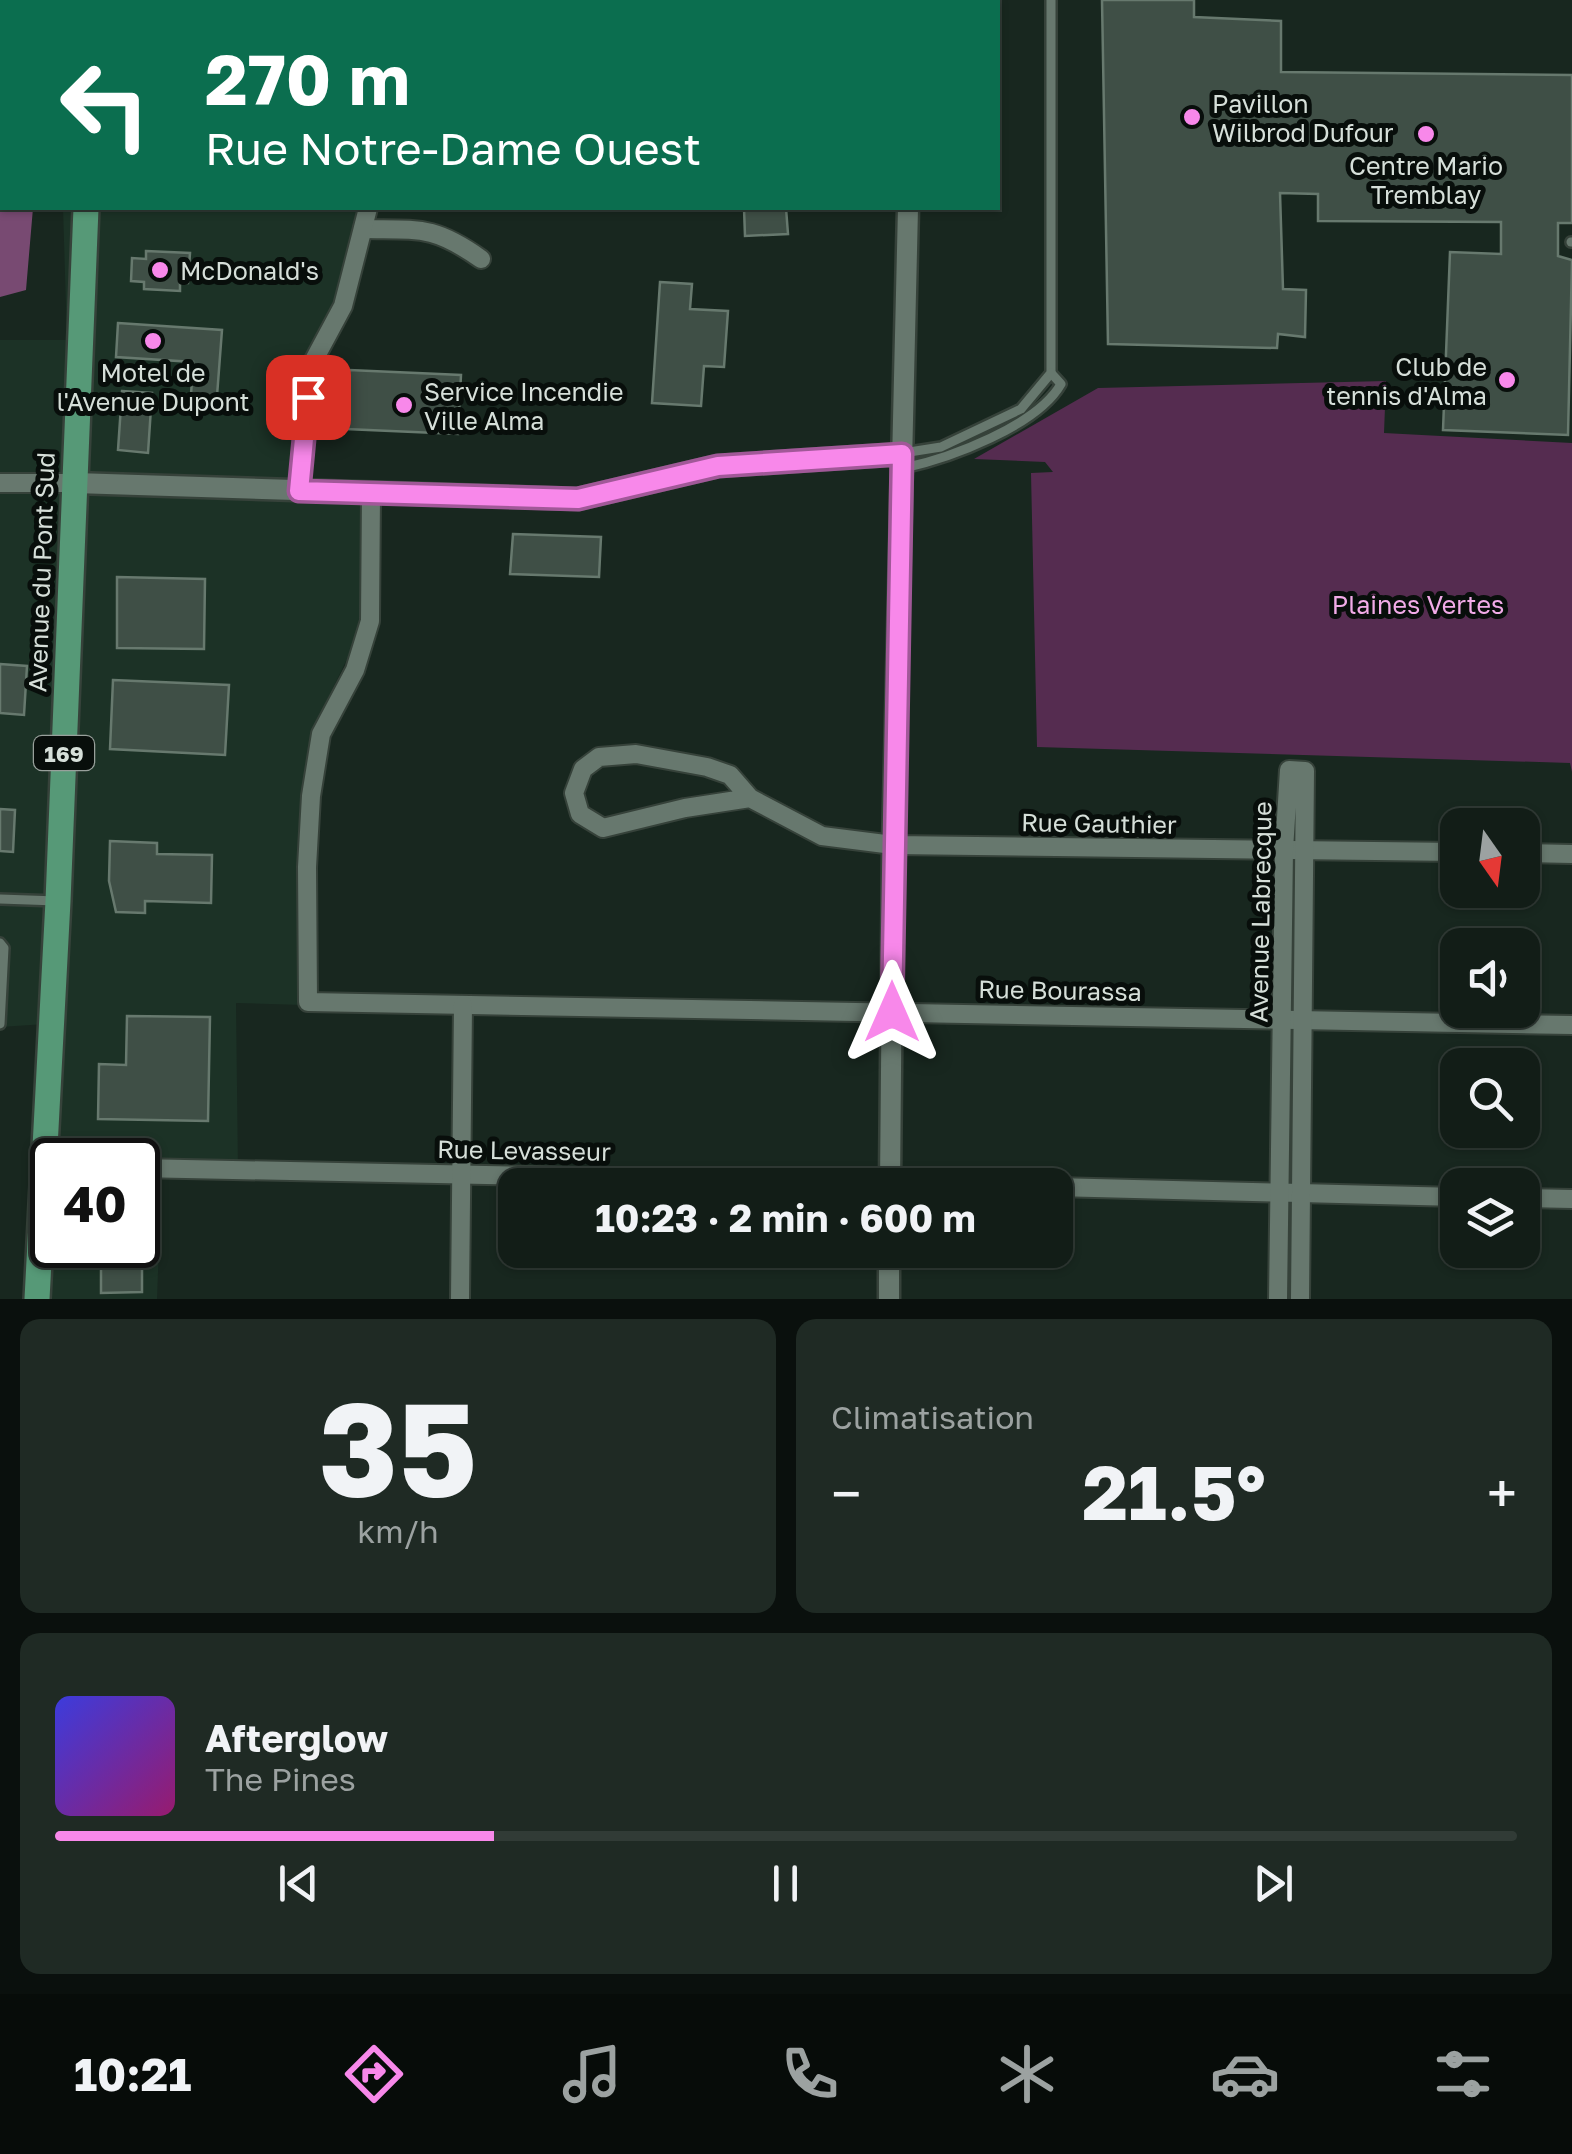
<!DOCTYPE html>
<html lang="fr">
<head>
<meta charset="utf-8">
<style>
	body { margin:0; font-family:"Golos Text",sans-serif; background:#1f2a24; color:#f1f3f6; height:100vh; display:flex; flex-direction:column; font-size:38px; white-space:nowrap }
	* { box-sizing:border-box; margin:0 }
	p { font-size:32px; color:#9ca2a1 }
	.icon { flex:none; width:55px; height:55px; fill:none; stroke:currentColor; stroke-width:2; stroke-linecap:round; stroke-linejoin:round }
	.map { position:relative; height:1299px; overflow:hidden }
	.sheet { display:flex; flex-direction:column; gap:20px; padding:20px; background:#0a100d; flex:1 }
	.sheet>* { flex:none }
	.guide { position:absolute; left:0px; top:0px; width:1000px; height:210px; box-shadow:0 2px 8px #0004,0 0 0 2px #313b36; background:#0b6e4f; color:#fff; overflow:hidden }
	.needle { width:65px; rotate:166deg }
	.controls { position:absolute; left:1440px; top:808px; display:grid; gap:20px }
	.controls a { display:grid; place-items:center; width:100px; height:100px; border-radius:20px; background:#121d17; box-shadow:0 2px 8px #0004,0 0 0 2px #313b36; font-size:50px }
	.speed { position:absolute; left:30px; top:1138px; display:flex; gap:20px; font-size:50px; font-weight:700; text-align:center }
	.speed>* { display:grid; place-content:center; width:130px; height:130px; border-radius:50%; background:#121d17; box-shadow:0 2px 8px #0004,0 0 0 2px #313b36; line-height:1 }
	.speed .limit { border:5px solid #111; border-radius:15px; background:#fff; color:#111 }
	.pin { position:absolute; display:grid; place-items:center; width:85px; height:85px; color:#fff; margin:-42px; border-radius:20px; box-shadow:0 5px 15px #0006 }
	.me { position:absolute; width:110px; margin:-55px; rotate:0deg; stroke-linejoin:round; filter:drop-shadow(0 0 8px #0008) }
	.turn { display:flex; align-items:center; gap:35px; height:210px; padding:0 40px; font-size:45px }
	.turn .icon { width:130px; height:130px; stroke-width:2.5 }
	.turn b { display:block; font-size:70px; line-height:85px }
	.big { font-size:75px; font-weight:700; line-height:1.1 }
	.sheet .widget { flex:1; display:flex; flex-direction:column; justify-content:center; gap:15px; min-width:0; padding:0 35px; border-radius:20px; background:#1f2a24 }
	.sheet .dial { align-items:center; gap:0 }
	.dial b { font-size:130px; line-height:1 }
	.song { display:flex; align-items:center; gap:30px }
	.cover { width:120px; height:120px; border-radius:15px; background:linear-gradient(135deg,hsl(240 70% 55%),hsl(320 70% 35%)) }
	.played { height:10px; border-radius:5px; background:linear-gradient(90deg,#f888ea 30%,#313b36 30%) }
	.keys { display:flex; justify-content:space-around; direction:ltr }
	.heat { display:flex; justify-content:space-between; align-items:center; font-size:55px; direction:ltr }
	.sheet .tiles { flex:1; display:grid; gap:20px; grid-template-columns:1fr 1fr }
	.widget:last-child { grid-column:span 2 }
	.trip { position:absolute; left:498px; top:1168px; width:575px; height:100px; border-radius:20px; background:#121d17; box-shadow:0 2px 8px #0004,0 0 0 2px #313b36; font-weight:700; line-height:100px; text-align:center }
	.menu { display:flex; height:160px; justify-content:space-around; align-items:center; background:#070c09; color:#9ca2a1 }
	.menu .icon { width:70px; height:70px }
	.menu .on { color:#f888ea }
	.menu b { font-size:45px; color:#f1f3f6 }
	.map>svg:first-child { display:block }
</style>
</head>
<body>
<div class="map">
<svg width="1572" height="1299" viewBox="0 0 1572 1299">
	<rect width="100%" height="100%" fill="#18271f"/>
	<g fill="#1c3226">
		<polygon points="63,208 359,208 339,299 311,350 305,498 364,501 361,617 348,657 312,731 302,1005 236,1003 238,1170 138,1160 52,1160 46,1024 0,1027 0,340 67,340"/>
		<polygon points="31,1245 159,1246 157,1299 30,1299"/>
	</g>
	<polygon fill="#552c50" points="1386,381 1384,433 1572,443 1572,772 1570,763 1037,747 1031,473 1053,472 1045,462 974,459 1098,388"/>
	<polygon fill="#784a72" points="0,187 2,208 33,208 26,290 0,297"/>
	<g fill="#3f4f46" stroke="#67796e" stroke-width="2.5">
		<polygon points="1102,0 1194,0 1194,17 1281,21 1281,72 1572,75 1572,223 1558,223 1558,256 1572,260 1568,435 1443,430 1450,252 1501,254 1501,222 1318,221 1318,194 1280,193 1283,289 1306,290 1305,337 1278,334 1277,348 1108,344"/>
		<polygon points="744,208 786,208 788,234 745,236"/>
		<polygon points="146,251 190,253 188,283 180,283 180,291 144,289 144,282 131,281 132,258 146,259"/>
		<polygon points="660,282 692,284 690,309 728,311 724,367 704,366 701,406 652,403"/>
		<polygon points="118,323 222,330 217,396 191,395 193,362 116,357"/>
		<polygon points="349,370 461,375 458,434 346,429"/>
		<polygon points="122,391 152,393 148,453 118,450"/>
		<polygon points="513,534 601,537 599,577 510,574"/>
		<polygon points="117,577 205,579 204,649 117,648"/>
		<polygon points="0,664 27,666 24,715 0,713"/>
		<polygon points="113,680 229,685 225,755 110,749"/>
		<polygon points="0,809 15,810 13,852 0,851"/>
		<polygon points="110,841 157,843 157,854 212,855 211,903 145,901 145,913 116,912 109,881"/>
		<polygon points="127,1016 210,1017 208,1121 98,1119 99,1064 126,1065"/>
		<polygon points="101,1263 142,1263 142,1292 101,1293"/>
	</g>
	<g fill="none" stroke-linecap="round" stroke-linejoin="round">
		<defs>
			<g id="service">
				<polyline points="1571,242 1572,242"/>
				<polyline points="903,453 941,447 1021,409 1051,373 1051,0"/>
				<path d="M904 468C950 458 1037 426 1061 384L1051 373"/>
				<polyline points="0,899 57,901"/>
				<polyline points="0,943 4,948 0,1024"/>
			</g>
			<g id="minor">
				<polyline points="568,2 568,0"/>
				<polyline points="724,2 724,0"/>
				<path d="M363 229C419 230 433 225 481 259"/>
				<polyline points="0,483 75,483"/>
				<polyline points="299,491 303,435 314,360 343,306 368,208"/>
				<polyline points="371,494 370,621 355,670 321,734 311,796 307,867 308,1002 1572,1025"/>
				<polyline points="750,798 685,808 603,828 580,814 574,793 583,769 599,757 636,754 707,767 730,775 750,798 822,836 893,845 1458,852"/>
				<polyline points="1522,853 1572,854"/>
				<polyline points="138,1168 970,1185"/>
				<polyline points="1055,1187 1458,1197"/>
				<polyline points="1522,1198 1572,1199"/>
				<polyline points="460,1299 463,1005"/>
				<polyline points="1278,1299 1284,850 1289,770 1305,771 1300,1299"/>
			</g>
			<g id="tertiary">
				<polyline points="913,2 913,0"/>
				<polyline points="75,483 578,499 718,466 902,454"/>
				<polyline points="890,1185 893,845 908,208"/>
				<polyline points="889,1299 889,1250"/>
			</g>
			<g id="primary">
				<polyline points="78,2 78,0"/>
				<polyline points="37,1299 58,901 86,208"/>
			</g>
		</defs>
		<use href="#service" stroke="#36423a" stroke-width="14"/>
		<use href="#minor" stroke="#36423a" stroke-width="22"/>
		<use href="#tertiary" stroke="#36423a" stroke-width="25"/>
		<use href="#primary" stroke="#36423a" stroke-width="30"/>
		<use href="#service" stroke="#67786e" stroke-width="9"/>
		<use href="#minor" stroke="#67786e" stroke-width="18"/>
		<use href="#tertiary" stroke="#67786e" stroke-width="20"/>
		<use href="#primary" stroke="#569977" stroke-width="25"/>
	</g>
	<g fill="none" stroke-linecap="round" stroke-linejoin="round">
		<defs>
			<polyline id="route" points="308,397 299,491 578,499 718,466 902,454 892,1012"/>
		</defs>
		<use href="#route" stroke="#a15898" stroke-width="25"/>
		<use href="#route" stroke="#f888ea" stroke-width="18"/>
	</g>
	<g fill="#f888ea" stroke="#080e0b" stroke-width="4">
		<circle cx="1192" cy="117" r="10"/>
		<circle cx="1426" cy="134" r="10"/>
		<circle cx="160" cy="270" r="10"/>
		<circle cx="153" cy="341" r="10"/>
		<circle cx="1507" cy="380" r="10"/>
		<circle cx="404" cy="405" r="10"/>
	</g>
	<g text-anchor="middle" dominant-baseline="central" stroke-width="10" stroke-linejoin="round" paint-order="stroke">
		<rect fill="#080e0b" stroke="#98a09b" stroke-width="2.5" x="34" y="736" width="60" height="34" rx="8"/>
		<g font-size="22" font-weight="bold" fill="#d6dfd9">
			<text x="64" y="753">169</text>
		</g>
		<g font-size="25" fill="#d6dfd9" stroke="#080e0b" text-anchor="start">
			<text x="1212" y="103">Pavillon<tspan x="1212" dy="29">Wilbrod Dufour</tspan></text>
			<text x="1426" y="165" text-anchor="middle">Centre Mario<tspan x="1426" dy="29">Tremblay</tspan></text>
			<text x="180" y="270">McDonald's</text>
			<text x="1487" y="366" text-anchor="end">Club de<tspan x="1487" dy="29">tennis d'Alma</tspan></text>
			<text x="153" y="372" text-anchor="middle">Motel de<tspan x="153" dy="29">l'Avenue Dupont</tspan></text>
			<text x="424" y="391">Service Incendie<tspan x="424" dy="29">Ville Alma</tspan></text>
		</g>
		<g font-size="25" fill="#d6dfd9" stroke="#080e0b">
			<text transform="translate(41 572) rotate(-88)">Avenue du Pont Sud</text>
			<text transform="translate(1099 823) rotate(1)">Rue Gauthier</text>
			<text transform="translate(1260 912) rotate(-89)">Avenue Labrecque</text>
			<text transform="translate(1060 990) rotate(1)">Rue Bourassa</text>
			<text transform="translate(524 1150) rotate(1)">Rue Levasseur</text>
		</g>
		<g font-size="25" fill="#f2abe8" stroke="#080e0b">
			<text x="1418" y="604">Plaines Vertes</text>
		</g>
	</g>
</svg>
<div class="controls">
<a><svg class="needle" viewBox="-14 -14 28 28"><path d="M0-13l5 13h-10z" fill="#e53935"/><path d="M0 13l5-13h-10z" fill="#9ca2a1"/></svg></a>
<a><svg class="icon" aria-label="sound" viewBox="0 0 24 24"><path d="M4 9h4l5-4v14l-5-4H4zM17 9q2 3 0 6"/></svg></a>
<a><svg class="icon" aria-label="search" viewBox="0 0 24 24"><circle cx="10" cy="10" r="6"/><path d="M15 15l6 6"/></svg></a>
<a><svg class="icon" aria-label="layers" viewBox="0 0 24 24"><path d="M12 4l9 5-9 5-9-5zM3 14l9 5 9-5"/></svg></a>
</div>
<div class="speed"><div class="limit">40</div></div>
<div class="pin" style="left:308px;top:397px;background:#d93025"><svg class="icon" aria-label="arrive" viewBox="0 0 24 24"><path d="M6 21V4h12l-3 4 3 4H6"/></svg></div>
<svg class="me" style="left:892px;top:1012px" viewBox="-20 -20 40 40"><path d="M0-17L14 15 0 8-14 15z" fill="#f888ea" stroke="#fff" stroke-width="4"/></svg>
<div class="trip">10:23 · 2 min · 600 m</div>
<div class="guide">
<div class="turn"><svg class="icon" aria-label="left" viewBox="0 0 24 24"><path d="M17 20v-9H6M10 6l-5 5 5 5"/></svg><div><b>270 m</b>Rue Notre-Dame Ouest</div></div>
</div>
</div>
<section class="sheet">
<div class="tiles">
<div class="widget dial"><b>35</b><p>km/h</p></div>
<div class="widget"><p>Climatisation</p>
<div class="heat"><a>−</a><b class="big">21.5°</b><a>+</a></div>
</div>
<div class="widget">
<div class="song"><i class="cover"></i><div><b>Afterglow</b><p>The Pines</p></div></div>
<div class="played"></div>
<div class="keys"><svg class="icon" aria-label="previous" viewBox="0 0 24 24"><path d="M18 5L8 12l10 7zM5 5v14"/></svg><svg class="icon" aria-label="pause" viewBox="0 0 24 24"><path d="M8 5v14M16 5v14"/></svg><svg class="icon" aria-label="next" viewBox="0 0 24 24"><path d="M6 5l10 7-10 7zM19 5v14"/></svg></div>
</div>
</div>
</section>
<nav class="menu">
<b>10:21</b>
<svg class="icon on" aria-label="directions" viewBox="0 0 24 24"><path d="M12 3l9 9-9 9-9-9zM9 14v-3h6M13 9l2 2-2 2"/></svg>
<svg class="icon" aria-label="music" viewBox="0 0 24 24"><path d="M9 18V5l10-2v13"/><circle cx="6" cy="18" r="3"/><circle cx="16" cy="16" r="3"/></svg>
<svg class="icon" aria-label="phone" viewBox="0 0 24 24"><path d="M5 4h4l2 5-3 2q2 4 5 5l2-3 5 2v4C11 20 4 13 5 4z"/></svg>
<svg class="icon" aria-label="climate" viewBox="0 0 24 24"><path d="M12 3v18M4 7l16 10M4 17L20 7"/></svg>
<svg class="icon" aria-label="car" viewBox="0 0 24 24"><path d="M5 17H2v-5l4-1 3-4h7l3 4 3 1v5h-3M9 17h6M6 11h13"/><circle cx="7" cy="17" r="2"/><circle cx="17" cy="17" r="2"/></svg>
<svg class="icon" aria-label="filters" viewBox="0 0 24 24"><path d="M4 7h16M4 17h16"/><circle cx="9" cy="7" r="2"/><circle cx="15" cy="17" r="2"/></svg>
</nav>
</body>
</html>
